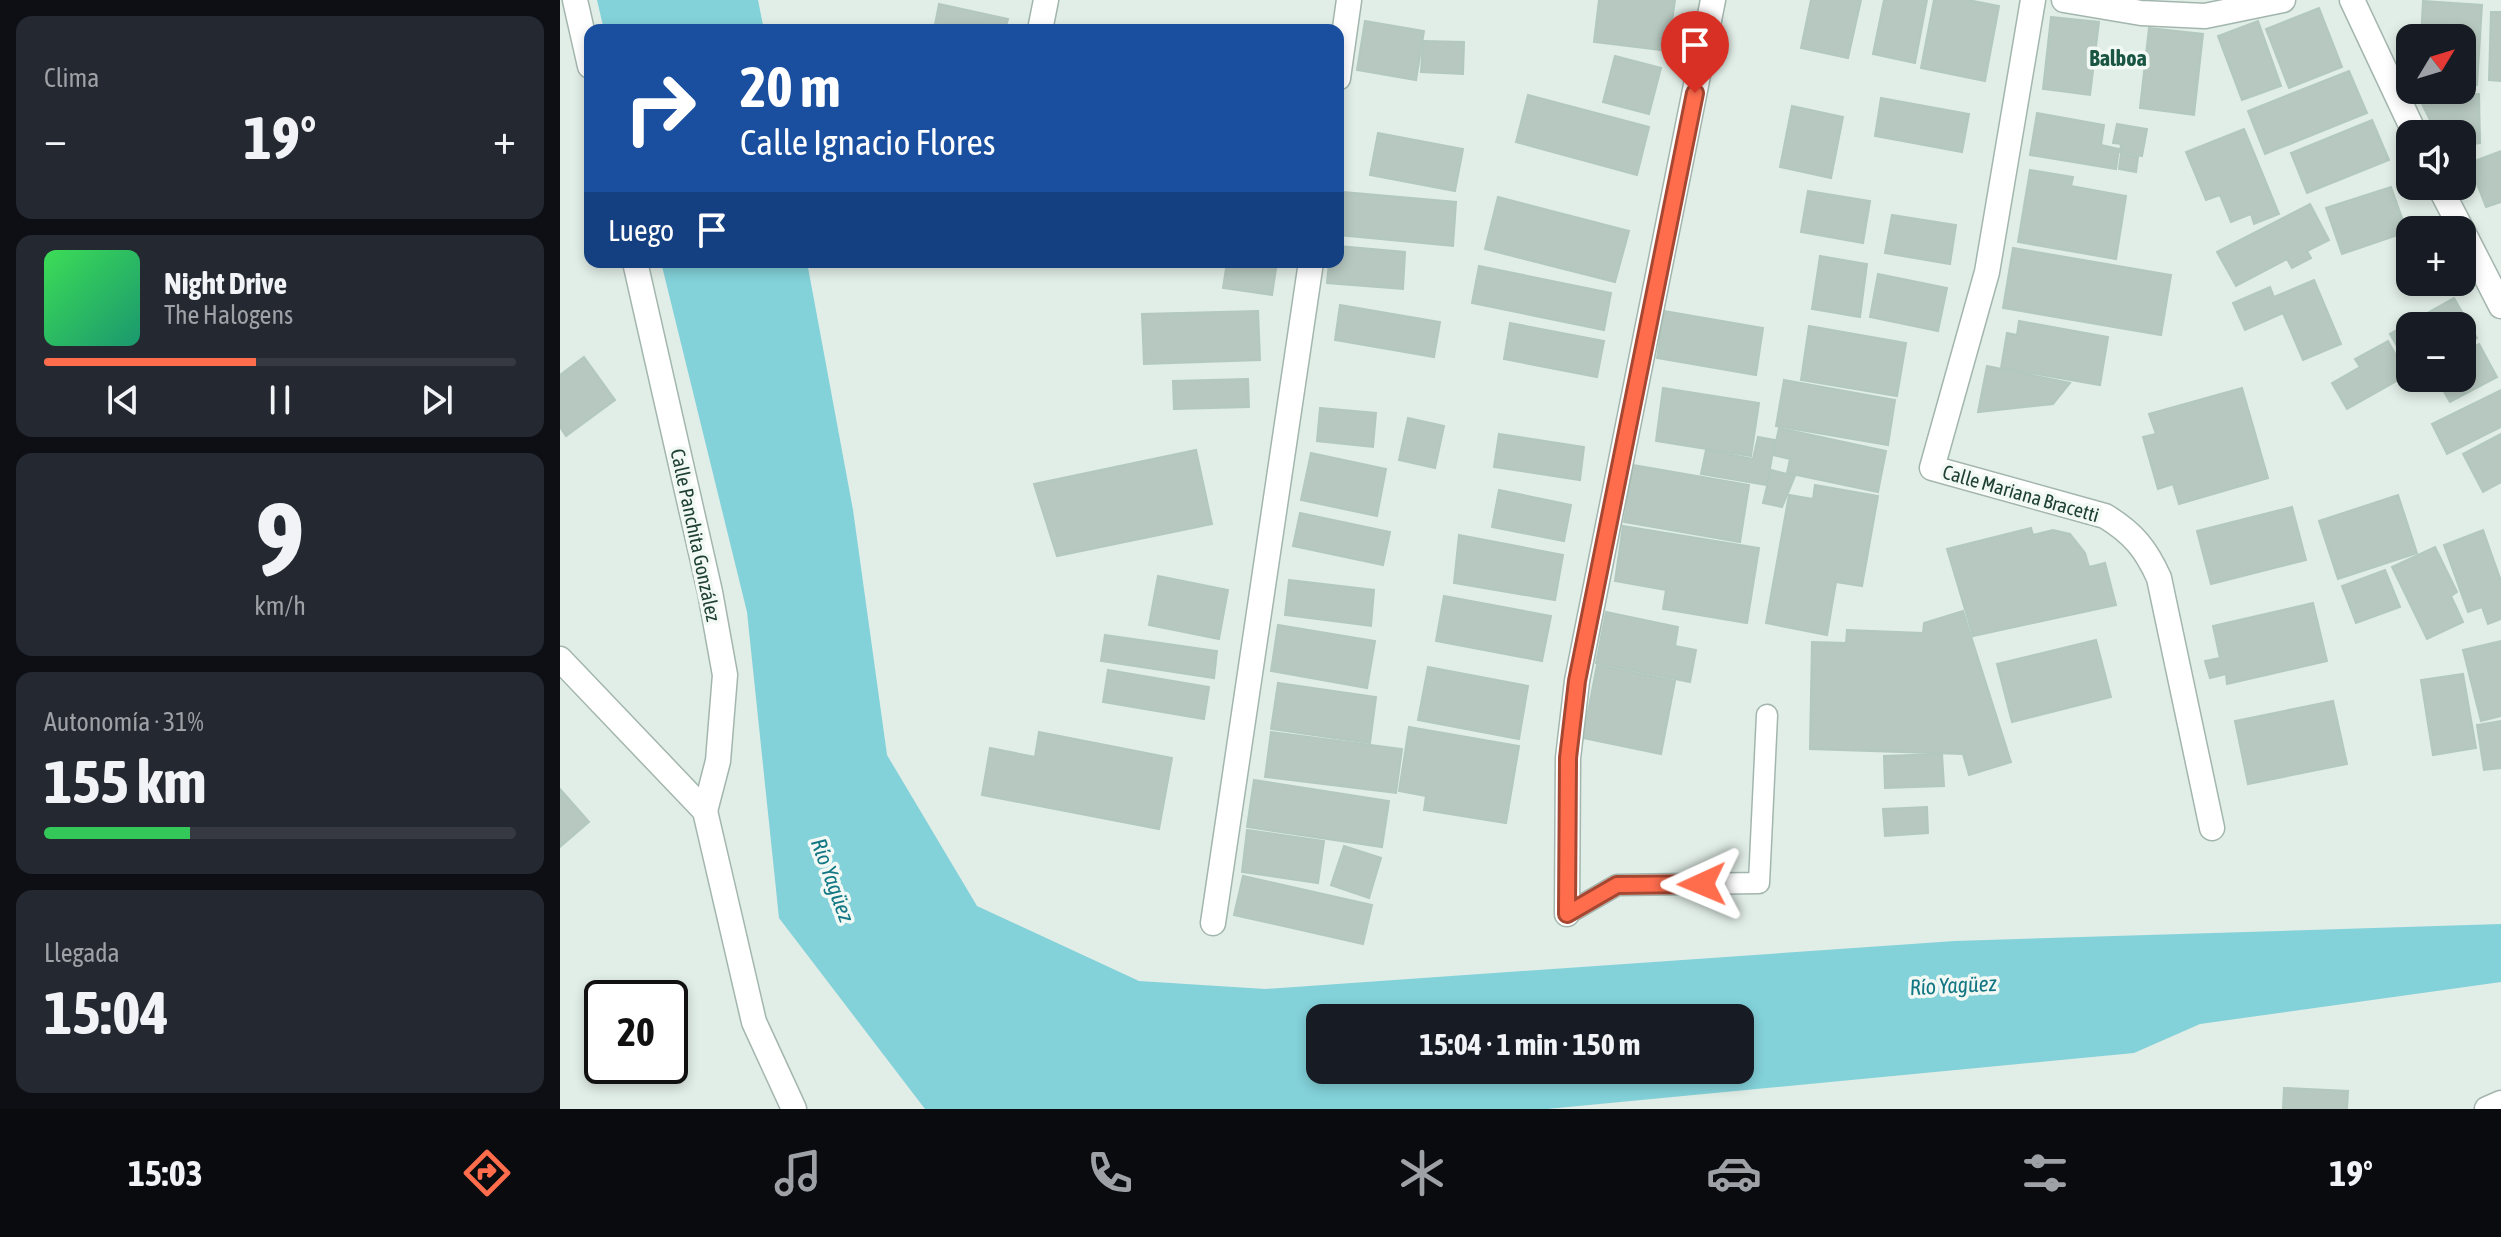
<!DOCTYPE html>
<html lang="es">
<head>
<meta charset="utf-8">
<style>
	body { margin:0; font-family:"Asap Condensed",sans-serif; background:#242831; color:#f1f3f6; height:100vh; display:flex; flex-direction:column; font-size:30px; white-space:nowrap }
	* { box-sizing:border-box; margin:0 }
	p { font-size:26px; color:#9ea1a6 }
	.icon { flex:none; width:44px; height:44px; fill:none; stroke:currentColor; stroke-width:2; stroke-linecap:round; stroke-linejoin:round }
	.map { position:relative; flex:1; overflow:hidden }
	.details { display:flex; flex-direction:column; gap:16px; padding:16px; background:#0d0f14; width:560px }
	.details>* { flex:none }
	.top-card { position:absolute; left:24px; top:24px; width:760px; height:244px; border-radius:16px; box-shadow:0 4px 12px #0003; background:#1a4fa0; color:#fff; overflow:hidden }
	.needle { width:52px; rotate:52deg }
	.buttons { position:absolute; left:1836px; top:24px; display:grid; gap:16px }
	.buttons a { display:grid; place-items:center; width:80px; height:80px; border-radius:16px; background:#171b24; box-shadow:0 4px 12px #0003; font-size:40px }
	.speed { position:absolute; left:24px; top:980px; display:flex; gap:16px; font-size:40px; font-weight:700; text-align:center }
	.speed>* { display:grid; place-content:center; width:104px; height:104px; border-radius:50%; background:#171b24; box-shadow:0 4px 12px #0003; line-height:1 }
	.speed .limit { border:4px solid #111; border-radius:12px; background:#fff; color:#111 }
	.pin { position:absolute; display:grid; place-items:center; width:68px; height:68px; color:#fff; margin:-82px -34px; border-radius:50% 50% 50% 0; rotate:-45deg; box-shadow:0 0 8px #0007 }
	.pin .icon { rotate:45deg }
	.me { position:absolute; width:88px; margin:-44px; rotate:269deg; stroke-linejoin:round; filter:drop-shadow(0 0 6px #0008) }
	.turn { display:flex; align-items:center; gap:28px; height:168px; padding:0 24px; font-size:36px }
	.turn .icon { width:104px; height:104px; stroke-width:2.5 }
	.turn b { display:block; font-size:56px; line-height:68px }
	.then { display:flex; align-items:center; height:76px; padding:0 24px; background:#0003; gap:16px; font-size:30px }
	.big { font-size:60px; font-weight:700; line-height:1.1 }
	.details .tile { flex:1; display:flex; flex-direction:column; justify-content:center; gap:12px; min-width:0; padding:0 28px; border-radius:16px; background:#242831 }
	.details .dial { align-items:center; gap:0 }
	.dial b { font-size:104px; line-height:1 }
	.song { display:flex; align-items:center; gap:24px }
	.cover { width:96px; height:96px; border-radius:12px; background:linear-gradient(135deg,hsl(130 70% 55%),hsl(160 70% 35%)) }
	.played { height:8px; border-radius:4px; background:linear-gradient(90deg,#ff6d4d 45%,#363941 45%) }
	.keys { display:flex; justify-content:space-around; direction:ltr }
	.heat { display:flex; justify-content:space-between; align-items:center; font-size:44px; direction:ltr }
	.charge { height:12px; border-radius:6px; background:linear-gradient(90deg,#34c759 31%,#363941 0) }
	.trip { position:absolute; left:746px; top:1004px; width:448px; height:80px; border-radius:16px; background:#171b24; box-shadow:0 4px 12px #0003; font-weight:700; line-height:80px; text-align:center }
	.tabs { display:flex; height:128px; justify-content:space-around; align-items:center; background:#090b0e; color:#9ea1a6 }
	.tabs .icon { width:56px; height:56px }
	.tabs .current { color:#ff6d4d }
	.tabs b { font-size:36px; color:#f1f3f6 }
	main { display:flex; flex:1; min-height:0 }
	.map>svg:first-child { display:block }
</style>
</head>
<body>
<main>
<section class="details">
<div class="tile"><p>Clima</p>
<div class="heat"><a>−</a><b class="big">19°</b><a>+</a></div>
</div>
<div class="tile">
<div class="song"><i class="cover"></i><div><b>Night Drive</b><p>The Halogens</p></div></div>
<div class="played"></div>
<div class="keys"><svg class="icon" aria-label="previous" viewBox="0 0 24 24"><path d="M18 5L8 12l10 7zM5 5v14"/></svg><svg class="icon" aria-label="pause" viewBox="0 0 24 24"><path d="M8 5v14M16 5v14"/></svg><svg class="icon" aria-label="next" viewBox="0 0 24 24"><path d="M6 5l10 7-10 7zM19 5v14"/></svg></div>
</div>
<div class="tile dial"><b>9</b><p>km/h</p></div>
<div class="tile"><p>Autonomía · 31%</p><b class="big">155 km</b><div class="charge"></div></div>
<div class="tile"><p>Llegada</p><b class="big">15:04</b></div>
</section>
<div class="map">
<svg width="1941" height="1109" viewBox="0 0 1941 1109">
	<rect width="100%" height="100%" fill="#e1ede7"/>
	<g fill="#83d1d9" fill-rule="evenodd">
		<polygon points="37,0 198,0 204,30 44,30"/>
		<path d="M101 262H247L293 510 327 755 417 906 579 981 705 989 1395 941 1941 924V982L1640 1024 1574 1053 987 1109H365L219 918 187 612ZM760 1018H1180V1070H760Z"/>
	</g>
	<g fill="#b6c8c0" stroke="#b3c8be" stroke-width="2">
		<polygon points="1039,0 1115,0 1108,51 1034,42"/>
		<polygon points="1251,0 1301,0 1288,58 1241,48"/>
		<polygon points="1324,0 1367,0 1355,63 1313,54"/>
		<polygon points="1374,0 1408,0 1439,6 1425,81 1361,68"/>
		<polygon points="1863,1 1922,5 1917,85 1902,84 1902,38 1861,38"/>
		<polygon points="379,4 448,19 445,30 374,30"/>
		<polygon points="1759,8 1782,67 1729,88 1706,29"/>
		<polygon points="1931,12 1941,12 1941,81 1929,80"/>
		<polygon points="1491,17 1539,22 1530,95 1483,89"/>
		<polygon points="805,21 864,31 856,80 797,70"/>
		<polygon points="1698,21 1721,86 1682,100 1658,36"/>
		<polygon points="1589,28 1643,34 1634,115 1580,108"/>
		<polygon points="863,41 904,42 903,74 861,72"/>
		<polygon points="1055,56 1101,68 1089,114 1043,102"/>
		<polygon points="1789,71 1807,113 1705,154 1688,111"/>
		<polygon points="1919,94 1920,143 1902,145 1902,134 1877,134 1861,102 1873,96"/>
		<polygon points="968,95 1089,127 1077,175 956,142"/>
		<polygon points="1321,98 1409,114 1402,152 1315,136"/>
		<polygon points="1232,106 1283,117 1271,178 1220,167"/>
		<polygon points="1477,113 1544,125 1541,145 1559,149 1556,169 1470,155"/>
		<polygon points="1812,120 1829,160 1747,193 1731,153"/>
		<polygon points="1557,124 1587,129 1582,156 1560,152 1561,144 1553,143"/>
		<polygon points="1684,129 1719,214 1694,224 1691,214 1671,222 1660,195 1646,200 1626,152"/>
		<polygon points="818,133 903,149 895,191 810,175"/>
		<polygon points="1941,151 1941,202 1926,207 1909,163"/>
		<polygon points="1561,154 1578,157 1576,172 1559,169"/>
		<polygon points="1470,170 1513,177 1511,186 1566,196 1556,259 1458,242"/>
		<polygon points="1831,187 1847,232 1782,254 1766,208"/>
		<polygon points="1248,191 1310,201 1303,243 1241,232"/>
		<polygon points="783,192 896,202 893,246 779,235"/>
		<polygon points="938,197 1069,231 1055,282 925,249"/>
		<polygon points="1750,204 1769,240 1747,251 1751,258 1732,268 1727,259 1676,286 1657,252"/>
		<polygon points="1332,215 1396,225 1390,264 1325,253"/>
		<polygon points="778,246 845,252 843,289 767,283 769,262 778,262"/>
		<polygon points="1453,248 1611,275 1601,335 1443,308"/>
		<polygon points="1260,256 1307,264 1300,317 1252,309"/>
		<polygon points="667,262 717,262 712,295 663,288"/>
		<polygon points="919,266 1051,293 1044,330 912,303"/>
		<polygon points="1318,274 1387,288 1378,331 1310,317"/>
		<polygon points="1754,280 1781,344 1743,360 1723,313 1685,330 1673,303 1710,287 1714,297"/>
		<polygon points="1894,298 1917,338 1902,346 1902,326 1850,326 1850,369 1830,334"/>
		<polygon points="780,305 880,322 874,357 775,340"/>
		<polygon points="698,311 700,360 584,364 582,314"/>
		<polygon points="1104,311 1203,328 1196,375 1097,358"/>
		<polygon points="1459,321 1548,337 1540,385 1441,368 1447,333 1457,335"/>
		<polygon points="950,323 1044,341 1037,377 944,359"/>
		<polygon points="1249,326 1346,343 1337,396 1241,380"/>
		<polygon points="1828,341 1847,375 1787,409 1772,383 1800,367 1795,359"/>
		<polygon points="1919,344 1937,377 1890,402 1876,378 1902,378 1902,353"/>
		<polygon points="24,357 55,400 6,436 0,427 0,375"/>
		<polygon points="1427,366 1510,383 1493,404 1418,412"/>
		<polygon points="688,379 689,407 614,409 613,381"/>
		<polygon points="1224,380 1335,400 1328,445 1216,426"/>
		<polygon points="1103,388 1199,403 1191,456 1096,441"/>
		<polygon points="1682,388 1708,478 1619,504 1613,484 1598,489 1583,437 1596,434 1589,414"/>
		<polygon points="1941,390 1941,427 1887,454 1872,424"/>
		<polygon points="760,408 816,413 813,447 757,441"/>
		<polygon points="848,418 884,426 875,468 839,460"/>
		<polygon points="1219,428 1326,451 1318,492 1227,473 1230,459 1213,455"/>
		<polygon points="939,434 1024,447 1020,480 934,467"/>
		<polygon points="1941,434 1941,482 1923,492 1903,454"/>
		<polygon points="1198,437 1215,440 1207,485 1141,474 1146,450 1193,459"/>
		<polygon points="636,450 652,524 497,556 474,484"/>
		<polygon points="751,453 826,469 817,516 741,500"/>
		<polygon points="1073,465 1189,485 1180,542 1064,522"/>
		<polygon points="1211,470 1235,476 1222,507 1203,503"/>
		<polygon points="1255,485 1318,496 1302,586 1276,582 1267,635 1206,623 1229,495 1253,499"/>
		<polygon points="939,490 1011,505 1004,541 932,527"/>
		<polygon points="1838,495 1857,553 1778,579 1759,521"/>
		<polygon points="1732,507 1746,560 1651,584 1637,531"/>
		<polygon points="740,513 830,532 823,565 733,546"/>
		<polygon points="1063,526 1199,548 1187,623 1103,609 1106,590 1055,581"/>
		<polygon points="1471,528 1473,535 1493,530 1510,534 1525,553 1529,567 1545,563 1556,605 1413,636 1387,549"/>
		<polygon points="1923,530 1941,581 1941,619 1928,624 1922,607 1908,612 1884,545"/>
		<polygon points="899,535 1003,555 995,600 894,583"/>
		<polygon points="1875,547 1897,592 1891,596 1903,622 1867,639 1832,567"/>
		<polygon points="1825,570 1840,607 1796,623 1782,586"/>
		<polygon points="598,576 668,590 659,639 589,625"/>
		<polygon points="729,580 814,590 811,626 725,615"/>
		<polygon points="884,596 991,616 982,661 876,641"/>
		<polygon points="1753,603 1767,661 1667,684 1666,674 1650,678 1645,661 1660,658 1653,626"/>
		<polygon points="1403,611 1451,762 1409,775 1403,754 1250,749 1252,642 1286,643 1287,630 1363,633 1364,623"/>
		<polygon points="1046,612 1118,627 1115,646 1136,650 1130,682 1036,663"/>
		<polygon points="718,625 815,641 807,688 711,671"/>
		<polygon points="545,635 657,651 654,678 541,661"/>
		<polygon points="1536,640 1551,697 1452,722 1437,664"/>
		<polygon points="1941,641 1941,716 1921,721 1903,650"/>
		<polygon points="1037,665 1115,681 1101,754 1023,738"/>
		<polygon points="868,667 968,686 959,739 858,720"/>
		<polygon points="548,670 649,687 644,719 543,702"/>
		<polygon points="1903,674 1916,748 1873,755 1861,680"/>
		<polygon points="718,683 816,697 810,743 711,729"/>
		<polygon points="1773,701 1787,764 1688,784 1675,721"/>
		<polygon points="1941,721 1941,768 1924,770 1917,725"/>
		<polygon points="849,727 959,746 946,823 864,810 866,796 839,791"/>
		<polygon points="479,732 612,758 599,829 422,795 430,748 475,757"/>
		<polygon points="711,732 842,749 836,793 705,777"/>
		<polygon points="1382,754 1384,786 1325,788 1324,756"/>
		<polygon points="694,780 829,801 822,847 687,827"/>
		<polygon points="0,789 29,822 0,847"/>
		<polygon points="1367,807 1368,833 1325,836 1323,809"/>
		<polygon points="687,830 764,841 758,883 682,872"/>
		<polygon points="784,846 821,858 809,898 771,885"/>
		<polygon points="683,876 812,905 803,944 674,915"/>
		<polygon points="1724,1088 1788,1091 1787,1109 1723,1109"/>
	</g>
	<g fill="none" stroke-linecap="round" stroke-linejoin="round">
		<defs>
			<polyline id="service" points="1007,914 1057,885 1199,883 1207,715"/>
			<g id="minor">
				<polyline points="15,0 30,66"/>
				<path d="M1473 0 1427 272 1372 468 1545 516C1573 533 1586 549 1599 578L1652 828"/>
				<polyline points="1504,0 1581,13 1645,16 1723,0"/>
				<polyline points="1792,0 1855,134"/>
				<polyline points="480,30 486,0"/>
				<polyline points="778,78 789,0"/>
				<polyline points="1879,186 1902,230"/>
				<polyline points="1902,230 1941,306"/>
				<polyline points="75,262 150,592 165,675 158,761 145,811"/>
				<polyline points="0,659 145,811 194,1022 234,1109"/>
				<polyline points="1007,914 1008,758 1017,681 1153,0"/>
				<polyline points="653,923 751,262"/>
				<polyline points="1927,1109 1941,1103"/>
			</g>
		</defs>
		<use href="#service" stroke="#a3b6ae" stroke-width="23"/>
		<use href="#minor" stroke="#a3b6ae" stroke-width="27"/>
		<use href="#service" stroke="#fff" stroke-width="20"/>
		<use href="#minor" stroke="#fff" stroke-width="24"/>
	</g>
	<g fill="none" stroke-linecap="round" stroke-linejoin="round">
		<defs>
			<polyline id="route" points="1135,93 1017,681 1008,758 1007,914 1057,885 1142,884"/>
		</defs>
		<use href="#route" stroke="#a64732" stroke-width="20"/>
		<use href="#route" stroke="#ff6d4d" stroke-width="14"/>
	</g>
	<g text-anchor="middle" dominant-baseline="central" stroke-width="7" stroke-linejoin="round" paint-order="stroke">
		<g font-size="20" fill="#1f4035" stroke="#f2f9f5">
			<text transform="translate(1461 493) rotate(16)">Calle Mariana Bracetti</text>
			<text transform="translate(136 535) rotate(78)">Calle Panchita González</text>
		</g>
		<g font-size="22" font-weight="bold" fill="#195542" stroke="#f2f9f5">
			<text x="1558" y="58">Balboa</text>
		</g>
		<g font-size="22" font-style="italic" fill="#127783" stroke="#f2f9f5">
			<text transform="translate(273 880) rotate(70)">Río Yagüez</text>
			<text transform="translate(1393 985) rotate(-3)">Río Yagüez</text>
		</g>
	</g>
</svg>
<div class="buttons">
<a><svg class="needle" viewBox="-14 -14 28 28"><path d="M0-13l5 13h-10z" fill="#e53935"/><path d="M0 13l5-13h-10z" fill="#9ea1a6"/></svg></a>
<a><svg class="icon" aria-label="sound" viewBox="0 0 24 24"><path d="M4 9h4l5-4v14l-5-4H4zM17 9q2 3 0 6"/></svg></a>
<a>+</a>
<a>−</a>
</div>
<div class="speed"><div class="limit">20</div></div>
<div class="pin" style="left:1135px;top:93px;background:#d93025"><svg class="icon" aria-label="arrive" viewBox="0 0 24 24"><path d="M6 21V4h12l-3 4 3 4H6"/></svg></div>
<svg class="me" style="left:1142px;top:884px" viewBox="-20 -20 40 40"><path d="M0-17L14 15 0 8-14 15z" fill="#ff6d4d" stroke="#fff" stroke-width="4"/></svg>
<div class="trip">15:04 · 1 min · 150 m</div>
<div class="top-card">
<div class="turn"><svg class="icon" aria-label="right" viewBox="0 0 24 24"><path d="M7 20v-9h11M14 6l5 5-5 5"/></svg><div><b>20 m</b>Calle Ignacio Flores</div></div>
<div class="then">Luego<svg class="icon" aria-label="arrive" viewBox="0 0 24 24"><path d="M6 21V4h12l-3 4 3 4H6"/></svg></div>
</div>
</div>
</main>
<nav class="tabs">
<b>15:03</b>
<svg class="icon current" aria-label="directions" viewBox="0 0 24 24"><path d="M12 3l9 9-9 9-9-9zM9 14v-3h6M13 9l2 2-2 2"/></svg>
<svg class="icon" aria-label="music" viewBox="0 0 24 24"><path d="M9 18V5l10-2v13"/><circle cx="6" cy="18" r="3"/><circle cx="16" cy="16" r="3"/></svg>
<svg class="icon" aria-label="phone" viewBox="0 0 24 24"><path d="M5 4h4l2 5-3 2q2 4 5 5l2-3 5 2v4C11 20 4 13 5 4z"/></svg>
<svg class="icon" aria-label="climate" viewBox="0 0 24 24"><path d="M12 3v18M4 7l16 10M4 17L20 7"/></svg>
<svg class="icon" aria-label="car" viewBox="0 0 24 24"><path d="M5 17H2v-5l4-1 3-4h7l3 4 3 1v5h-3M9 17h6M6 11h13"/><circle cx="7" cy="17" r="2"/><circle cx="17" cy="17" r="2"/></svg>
<svg class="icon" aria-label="filters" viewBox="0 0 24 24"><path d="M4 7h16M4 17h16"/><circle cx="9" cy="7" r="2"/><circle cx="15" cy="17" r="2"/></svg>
<b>19°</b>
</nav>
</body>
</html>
